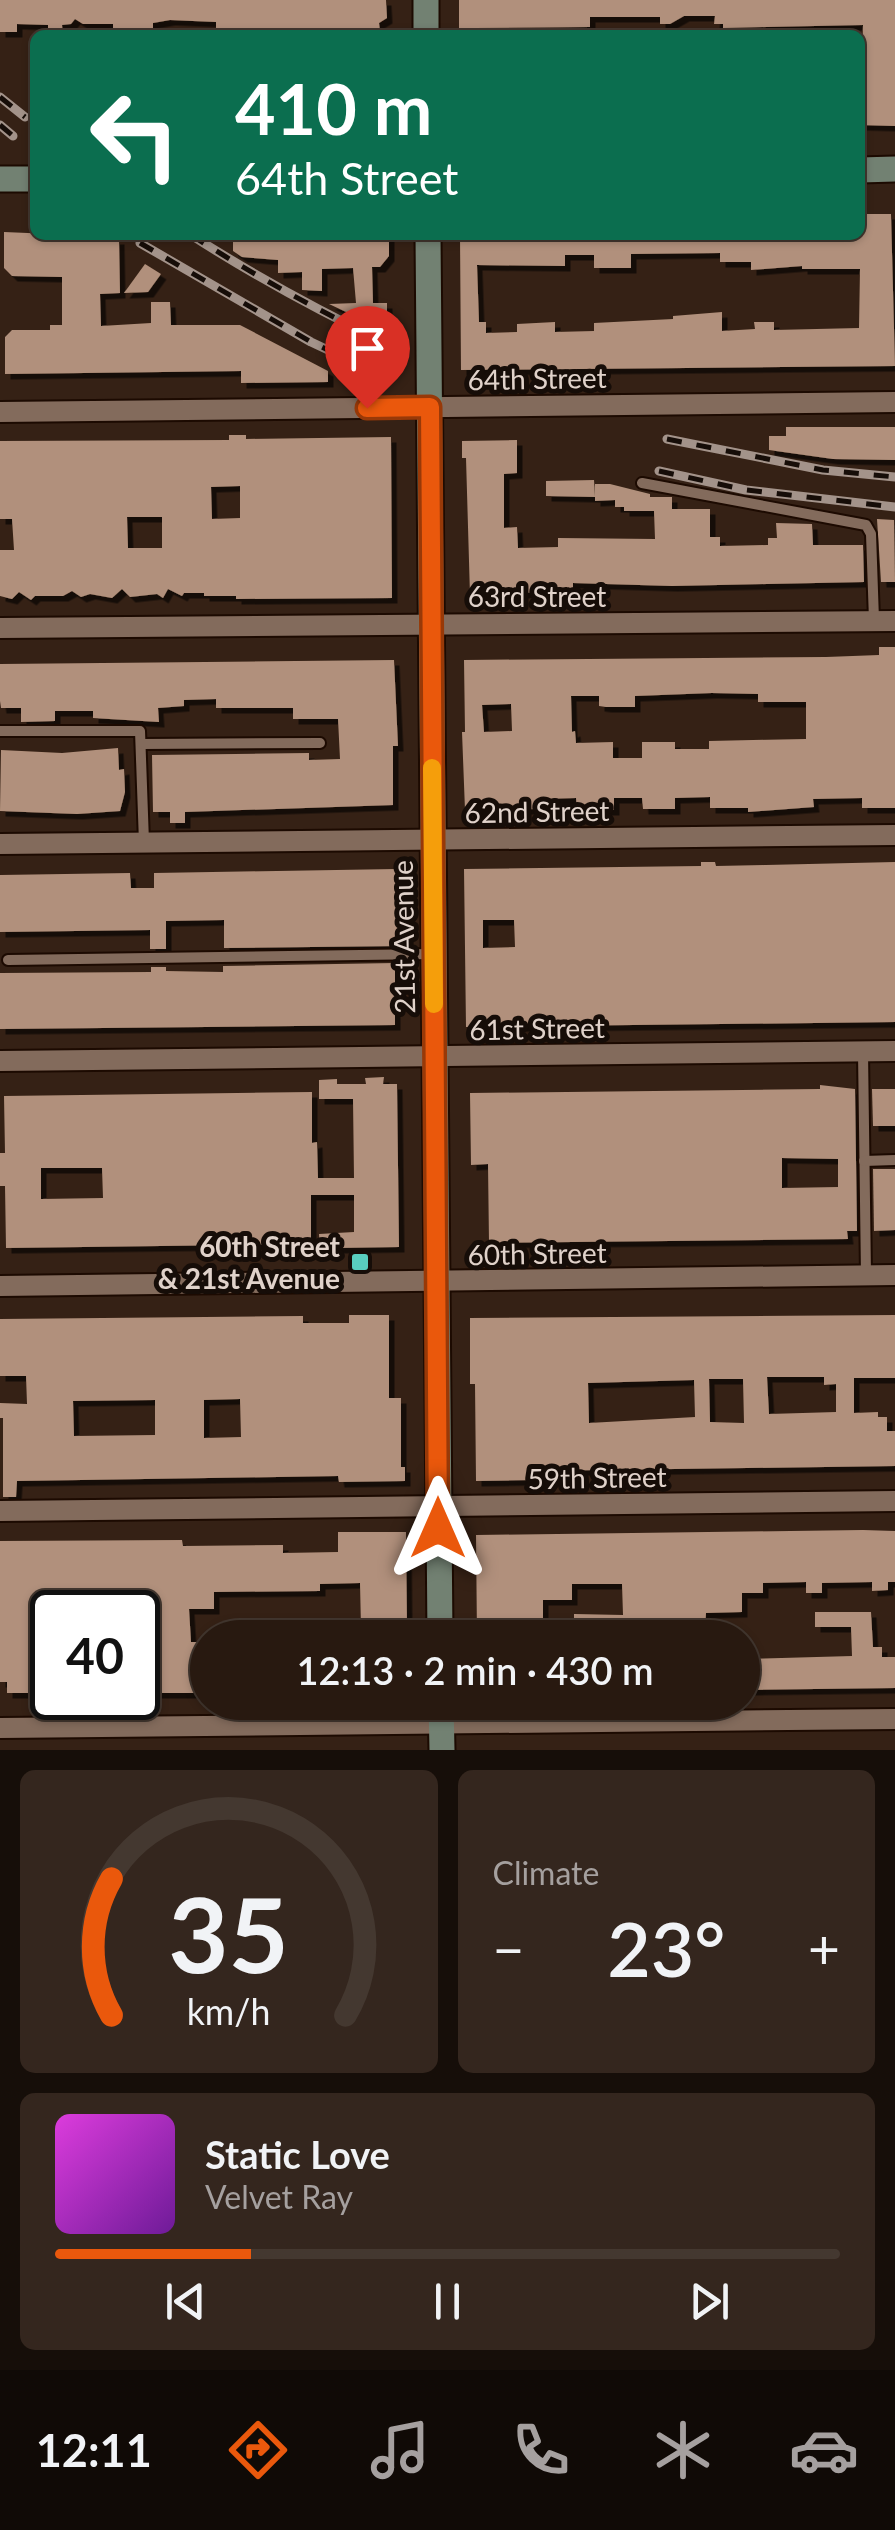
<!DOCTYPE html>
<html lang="en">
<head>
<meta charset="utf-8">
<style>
	body { margin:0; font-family:Lato,sans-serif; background:#34261e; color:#f1f3f6; height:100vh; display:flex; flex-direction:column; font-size:38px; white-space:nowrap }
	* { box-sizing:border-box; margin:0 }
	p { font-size:32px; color:#a5a09f }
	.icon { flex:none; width:55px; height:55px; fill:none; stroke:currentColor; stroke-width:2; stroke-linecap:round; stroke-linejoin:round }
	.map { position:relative; height:1750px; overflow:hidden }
	.side { display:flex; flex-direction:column; gap:20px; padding:20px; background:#160e09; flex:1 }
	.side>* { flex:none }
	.hud { position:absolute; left:30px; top:30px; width:835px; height:210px; border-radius:15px; box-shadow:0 2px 8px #0004,0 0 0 2px #443830; background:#0b6e4f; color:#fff; overflow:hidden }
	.speed { position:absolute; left:30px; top:1590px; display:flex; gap:20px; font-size:50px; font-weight:700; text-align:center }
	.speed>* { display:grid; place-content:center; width:130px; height:130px; border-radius:50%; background:#281910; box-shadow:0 2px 8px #0004,0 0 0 2px #443830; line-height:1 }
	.speed .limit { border:5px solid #111; border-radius:15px; background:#fff; color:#111 }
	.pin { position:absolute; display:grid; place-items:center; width:85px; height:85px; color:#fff; margin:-102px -42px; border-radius:50% 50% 50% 0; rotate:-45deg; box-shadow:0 0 10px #0007 }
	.pin .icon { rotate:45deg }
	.me { position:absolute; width:110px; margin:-55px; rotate:0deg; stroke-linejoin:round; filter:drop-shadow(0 0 8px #0008) }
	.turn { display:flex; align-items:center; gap:35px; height:210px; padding:0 40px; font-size:45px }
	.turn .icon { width:130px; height:130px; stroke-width:2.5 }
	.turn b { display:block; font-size:70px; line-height:85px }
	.big { font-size:75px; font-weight:600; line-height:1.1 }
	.side .tile { flex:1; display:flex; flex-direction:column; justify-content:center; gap:15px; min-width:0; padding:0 35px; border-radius:15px; background:#34261e }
	.side .dial { align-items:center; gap:0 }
	.dial svg { height:260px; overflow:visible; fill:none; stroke:#443830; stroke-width:7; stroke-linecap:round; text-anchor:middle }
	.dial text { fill:#f1f3f6; stroke:none }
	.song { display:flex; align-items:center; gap:30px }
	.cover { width:120px; height:120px; border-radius:15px; background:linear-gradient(135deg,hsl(300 70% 55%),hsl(280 70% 35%)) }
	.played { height:10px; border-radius:5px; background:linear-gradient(90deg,#ea580c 25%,#443830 25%) }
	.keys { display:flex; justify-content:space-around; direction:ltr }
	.heat { display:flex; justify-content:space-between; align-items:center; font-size:55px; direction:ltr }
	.side .tiles { flex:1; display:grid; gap:20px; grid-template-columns:1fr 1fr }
	.tile:last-child { grid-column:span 2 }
	.trip { position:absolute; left:190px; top:1620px; width:570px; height:100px; border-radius:50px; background:#281910; box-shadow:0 2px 8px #0004,0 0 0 2px #443830; font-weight:600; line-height:100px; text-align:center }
	.dock { display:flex; height:160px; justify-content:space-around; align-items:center; background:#100a06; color:#a5a09f }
	.dock .icon { width:70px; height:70px }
	.dock .on { color:#ea580c }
	.dock b { font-size:45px; color:#f1f3f6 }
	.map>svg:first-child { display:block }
</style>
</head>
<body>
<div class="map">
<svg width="895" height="1750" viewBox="0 0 895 1750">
	<defs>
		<filter id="shadow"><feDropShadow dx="5.5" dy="5.5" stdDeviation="0" flood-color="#0009"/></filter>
	</defs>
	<rect width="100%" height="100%" fill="#352115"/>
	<g fill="#b1907b" fill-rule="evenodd" filter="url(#shadow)">
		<polygon points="0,0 386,0 387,18 379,23 380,31 361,32 361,35 216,35 216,22 170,20 153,23 153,32 126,35 126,29 113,30 113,24 83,24 75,19 71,24 62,25 63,35 48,35 48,25 17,24 17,32 0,32"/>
		<polygon points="459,0 895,0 895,126 860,125 863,25 723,28 723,24 714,24 715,16 684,16 670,24 660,24 660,17 590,17 590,27 474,28 475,35 459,35"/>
		<path d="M861 214H891L895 366 461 370 460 235H861ZM720 253V262H751V270L802 266V269H860L859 328 774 330V322H754L755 329 722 331V312L673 316V319L594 323V331L555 332V322L517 324V332L486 333V322H479L477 265 565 266V255H594V268H631V254Z"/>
		<polygon points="4,232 75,235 75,240 119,239 120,293 100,294 101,326 151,323 151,302 170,302 171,325 240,325 328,371 328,382 241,383 241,371 5,374 5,337 12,330 50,330 50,325 62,325 62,277 12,276 4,268"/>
		<polygon points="233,235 389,235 389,256 380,267 372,267 373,303 387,303 387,319 361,319 329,304 356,303 353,268 322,269 322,291 302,290 302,272 278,273 278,260 242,257 233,251"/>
		<polygon points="145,264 161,274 148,292 124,293"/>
		<polygon points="786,427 895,427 895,460 833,459 769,450 769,436 786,436"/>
		<path d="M229 435H246V439L391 437 392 598 236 599V596H204V593H184L182 596 168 589 163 598 157 594 130 597 122 589 112 598 90 594 81 597 72 591 63 596H35L31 600 19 592 12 599 0 596V550H14L12 519H0V441L229 440ZM240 486V518L212 519 211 487ZM127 517H162V548H128Z"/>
		<polygon points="517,440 517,473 504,474 504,528 517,527 518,548 558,547 558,538 655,539 654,511 624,511 624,507 615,507 615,500 595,501 595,484 610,484 650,494 650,497 672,497 672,509 710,509 710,537 720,537 720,546 768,545 768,538 777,538 776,523 812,524 813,545 863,545 864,582 672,586 573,583 573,591 470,595 466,458 462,458 462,441"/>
		<polygon points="594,480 595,497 546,496 546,481"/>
		<polygon points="877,519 894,520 895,582 881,582"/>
		<path d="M879 647H895V808H862V798L813 799 814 807 748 812V808H710V797L675 798V809H643L642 798H614V810H577L576 798 541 799V809L465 810 462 732H465L464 660 826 657 879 655ZM712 693 758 694V702H806V739L709 741V749H675V742H642V758H613V742L576 743 575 731 572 732 571 696H599V706L606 707H635V696ZM511 704 512 731 484 732 482 705Z"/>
		<polygon points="394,660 398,746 393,746 393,805 185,812 185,823 170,823 170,812 153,812 152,755 309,753 309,760 340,759 338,719 293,719 293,708 216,708 216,699 184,700 184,706 158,708 159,722 93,718 93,711 55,711 55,721 21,722 21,708 1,708 0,701 0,664"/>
		<polygon points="118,748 119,770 124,769 125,792 120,811 77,814 0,811 1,750 62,753"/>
		<path d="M701 862H715L716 866 895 862V1022L466 1027 464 869 701 866ZM483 920H514L515 947 483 948Z"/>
		<polygon points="396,869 399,946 224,948 224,920 166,921 166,949 150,949 150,930 0,932 0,875 130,873 131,888 154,888 154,873"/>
		<polygon points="395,963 395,1025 0,1029 0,973 151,972 151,967 166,967 166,971 223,972 223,966"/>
		<path d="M384 1077 383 1084H397L399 1247 336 1248V1252H320L319 1234 354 1232V1195H311V1244L6 1248 5 1186H0V1153H5L4 1096 312 1092V1143L317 1142 318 1178H354L353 1099H319V1080L337 1079V1084H366L365 1078ZM41 1168H102L103 1198 41 1199Z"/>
		<path d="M820 1085 855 1089 857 1231H847L848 1239 489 1243 488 1164 471 1165 470 1093 820 1089ZM782 1158 838 1159V1187L782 1188Z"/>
		<polygon points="872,1089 895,1089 895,1126 873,1126"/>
		<polygon points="873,1169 895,1169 895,1230 874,1231"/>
		<path d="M349 1315H389V1398H401V1467H405V1481L339 1482 338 1476 17 1481 16 1497H3V1418H0V1403L27 1404 26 1376H0V1319L303 1316V1323H349ZM240 1399 241 1437 204 1438V1400ZM155 1400V1435L74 1436 73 1401Z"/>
		<path d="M895 1315V1378H854V1413L878 1412V1417H887V1431H895V1466L531 1471V1480L476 1481 475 1384H470V1318ZM767 1377H824V1385L836 1384V1412L769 1414ZM709 1379H743L744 1423 710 1422ZM694 1380 695 1417 589 1423 588 1383Z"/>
		<polygon points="863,1530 895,1531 895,1582 888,1582 888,1590 872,1591 872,1582 822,1583 822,1593 806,1593 806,1582 763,1583 763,1593 742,1593 742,1612 706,1613 705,1630 589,1629 574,1628 574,1614 623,1615 622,1584 572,1584 572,1600 543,1600 543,1638 477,1638 476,1535"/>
		<polygon points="338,1532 406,1532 407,1627 361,1628 360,1583 320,1584 320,1591 214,1592 214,1609 189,1609 191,1642 208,1642 208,1693 138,1693 138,1654 159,1654 156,1617 145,1618 144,1612 116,1612 116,1592 73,1592 73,1612 52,1612 52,1693 7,1693 7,1682 0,1682 0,1541 182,1540 183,1546 283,1545 283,1553 338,1552"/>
		<polygon points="815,1612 871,1612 873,1647 882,1647 882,1657 895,1657 895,1688 742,1690 742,1659 852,1656 851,1627 815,1627"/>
	</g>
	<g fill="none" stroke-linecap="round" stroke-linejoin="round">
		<defs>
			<g id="lane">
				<polyline points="642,483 866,525 871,534 874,620"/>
				<polyline points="0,731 140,731 144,842"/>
				<polyline points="142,744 320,743"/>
				<polyline points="8,960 432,954"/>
				<polyline points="863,1052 866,1275"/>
				<polyline points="864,1161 895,1160"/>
				<polyline points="694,1721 695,1702"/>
			</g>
			<g id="street">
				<polyline points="0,412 895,402"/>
				<polyline points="0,628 895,621"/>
				<polyline points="0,844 895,835"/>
				<polyline points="0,1061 895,1051"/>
				<polyline points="0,1286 895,1275"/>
				<polyline points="0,1511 895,1501"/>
				<polyline points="0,1728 895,1719"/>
			</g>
			<g id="secondary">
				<polyline points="426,0 426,35"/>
				<polyline points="860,170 895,169"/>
				<polyline points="0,179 35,179"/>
				<polyline points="428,235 440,1638"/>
				<polyline points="441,1702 442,1750"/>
			</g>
		</defs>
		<use href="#lane" stroke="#1c0a01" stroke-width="14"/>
		<use href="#street" stroke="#1c0a01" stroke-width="24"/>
		<use href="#secondary" stroke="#1c0a01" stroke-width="29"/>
		<use href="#lane" stroke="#836b5c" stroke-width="10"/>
		<use href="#street" stroke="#836b5c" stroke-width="20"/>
		<use href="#secondary" stroke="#728172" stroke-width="25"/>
		<defs>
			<g id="rail">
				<polyline points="0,97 25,117"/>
				<polyline points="0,125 13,136"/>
				<path d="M191 235C255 276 321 312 390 345"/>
				<polyline points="140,243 311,342 377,373"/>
				<polyline points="667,439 823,470 895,477"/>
				<polyline points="659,471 746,490 895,507"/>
			</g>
		</defs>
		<use href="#rail" stroke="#a3938a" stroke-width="9"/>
		<use href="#rail" stroke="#160d08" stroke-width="5" stroke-dasharray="15" stroke-linecap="butt"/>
	</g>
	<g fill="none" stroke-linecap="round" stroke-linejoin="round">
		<defs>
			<polyline id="route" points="367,408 430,407 438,1528"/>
		</defs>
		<use href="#route" stroke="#983908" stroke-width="25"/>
		<use href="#route" stroke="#ea580c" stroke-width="18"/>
		<polyline stroke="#f59e0b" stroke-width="18" points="432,768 434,1004"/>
	</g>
	<rect fill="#59cebf" stroke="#160d08" stroke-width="4" x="350" y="1252" width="20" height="20" rx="5"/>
	<g text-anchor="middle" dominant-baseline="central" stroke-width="10" stroke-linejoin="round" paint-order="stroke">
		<g font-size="28" fill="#e0d2ca" stroke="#160d08">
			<text transform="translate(537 378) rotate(-1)">64th Street</text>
			<text x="537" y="596">63rd Street</text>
			<text transform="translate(537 811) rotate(-1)">62nd Street</text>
			<text transform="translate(403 937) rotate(-91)">21st Avenue</text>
			<text transform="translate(537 1028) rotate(-1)">61st Street</text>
			<text transform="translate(537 1253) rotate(-1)">60th Street</text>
			<text transform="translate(597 1477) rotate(-1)">59th Street</text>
		</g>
		<g font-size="28" font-weight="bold" fill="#e0d2ca" stroke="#160d08" text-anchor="end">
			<text x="340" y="1246">60th Street<tspan x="340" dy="32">&amp; 21st Avenue</tspan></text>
		</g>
	</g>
</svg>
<div class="speed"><div class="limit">40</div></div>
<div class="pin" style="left:367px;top:408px;background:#d93025"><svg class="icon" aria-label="arrive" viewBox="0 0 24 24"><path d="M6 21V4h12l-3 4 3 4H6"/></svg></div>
<svg class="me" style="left:438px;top:1528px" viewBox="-20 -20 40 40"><path d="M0-17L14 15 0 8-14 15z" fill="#ea580c" stroke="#fff" stroke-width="4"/></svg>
<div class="trip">12:13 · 2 min · 430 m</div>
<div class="hud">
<div class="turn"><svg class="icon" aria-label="left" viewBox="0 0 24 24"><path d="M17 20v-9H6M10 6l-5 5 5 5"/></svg><div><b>410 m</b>64th Street</div></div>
</div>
</div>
<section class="side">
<div class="tiles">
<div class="tile dial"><svg viewBox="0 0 100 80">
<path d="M14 69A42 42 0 1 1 86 69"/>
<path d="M14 69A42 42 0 0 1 14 27" stroke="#ea580c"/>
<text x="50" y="56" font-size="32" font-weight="700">35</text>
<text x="50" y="72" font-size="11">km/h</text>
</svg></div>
<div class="tile"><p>Climate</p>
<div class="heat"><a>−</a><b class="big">23°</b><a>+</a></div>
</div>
<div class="tile">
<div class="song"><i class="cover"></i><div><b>Static Love</b><p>Velvet Ray</p></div></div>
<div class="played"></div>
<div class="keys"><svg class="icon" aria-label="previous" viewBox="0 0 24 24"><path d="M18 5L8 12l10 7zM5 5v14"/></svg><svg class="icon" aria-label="pause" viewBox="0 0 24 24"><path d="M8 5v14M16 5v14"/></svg><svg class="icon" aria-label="next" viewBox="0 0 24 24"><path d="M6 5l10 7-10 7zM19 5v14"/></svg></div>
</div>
</div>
</section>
<nav class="dock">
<b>12:11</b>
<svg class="icon on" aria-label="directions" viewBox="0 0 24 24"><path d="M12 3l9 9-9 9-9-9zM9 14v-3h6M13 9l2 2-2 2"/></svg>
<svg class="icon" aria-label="music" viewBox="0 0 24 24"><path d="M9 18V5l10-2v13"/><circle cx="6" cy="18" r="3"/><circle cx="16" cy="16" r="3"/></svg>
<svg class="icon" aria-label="phone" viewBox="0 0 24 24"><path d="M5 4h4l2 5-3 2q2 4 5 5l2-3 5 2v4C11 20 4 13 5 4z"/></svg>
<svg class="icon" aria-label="climate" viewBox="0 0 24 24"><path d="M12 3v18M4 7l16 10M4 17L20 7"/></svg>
<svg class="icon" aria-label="car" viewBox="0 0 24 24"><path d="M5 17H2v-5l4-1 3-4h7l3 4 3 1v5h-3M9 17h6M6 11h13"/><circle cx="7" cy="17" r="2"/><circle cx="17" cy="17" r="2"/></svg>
</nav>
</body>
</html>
